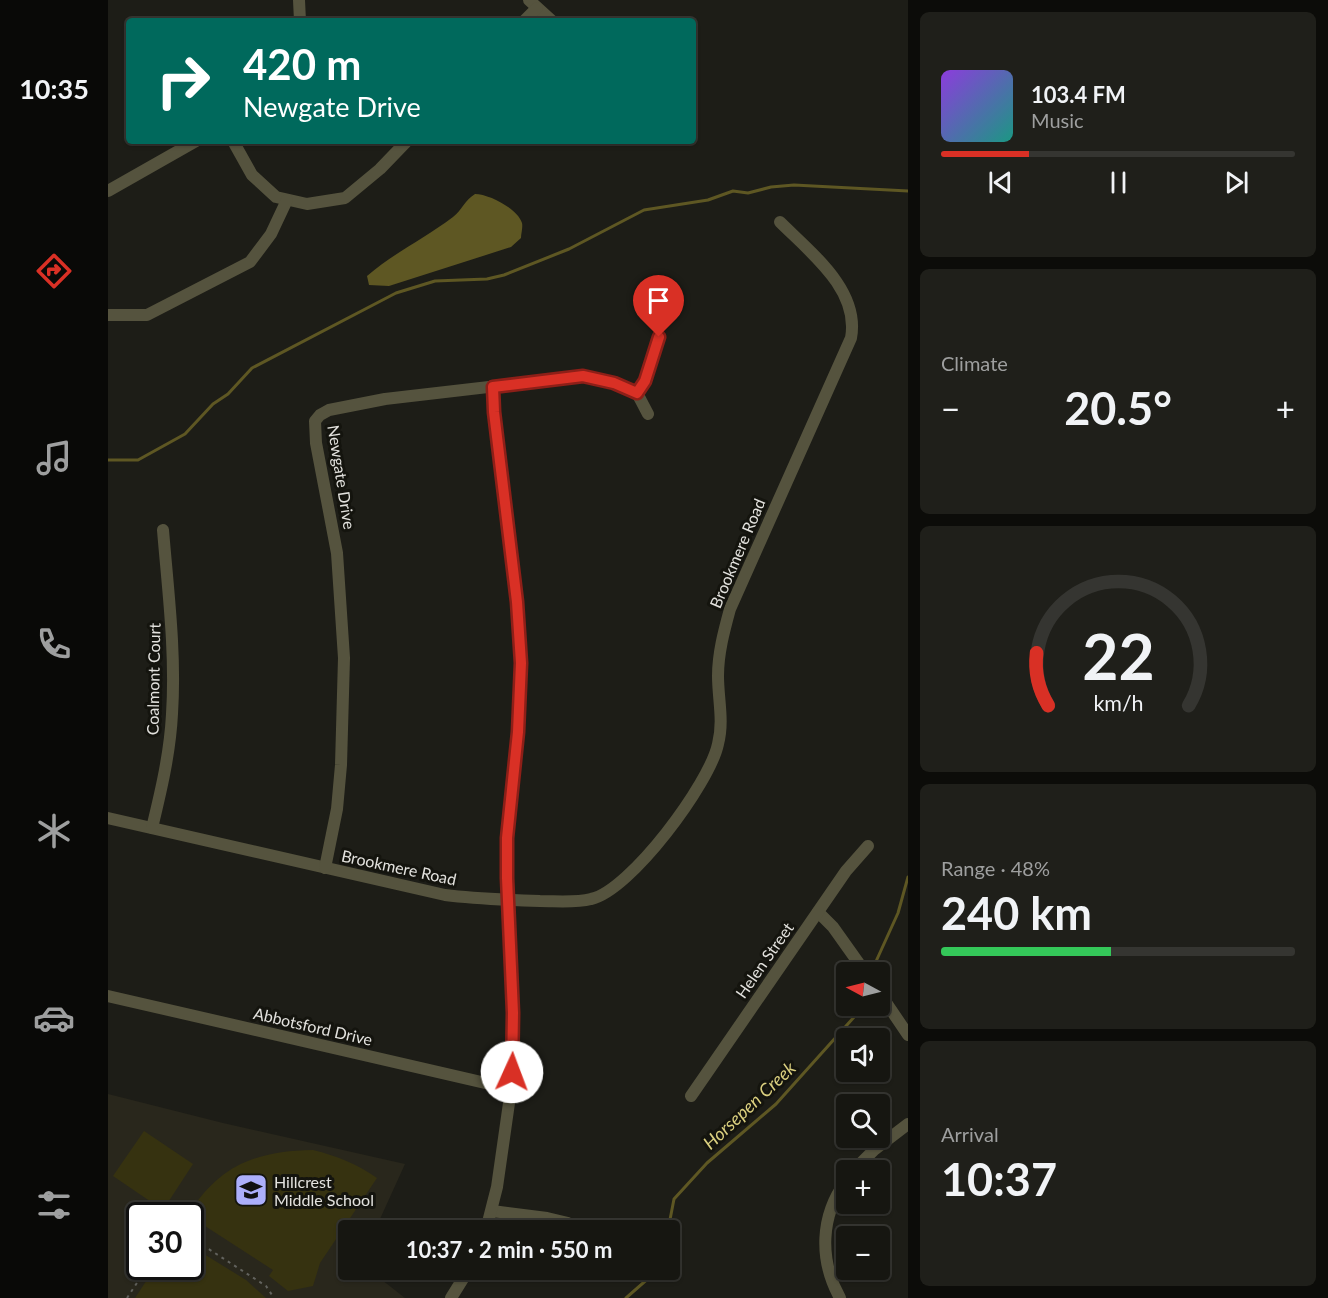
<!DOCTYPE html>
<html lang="en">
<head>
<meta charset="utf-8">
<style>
	body { margin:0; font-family:Lato,sans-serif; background:#1f1f1a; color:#f1f3f6; height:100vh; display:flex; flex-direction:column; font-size:22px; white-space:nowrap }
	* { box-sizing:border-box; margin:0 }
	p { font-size:20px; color:#9e9f9f }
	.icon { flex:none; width:33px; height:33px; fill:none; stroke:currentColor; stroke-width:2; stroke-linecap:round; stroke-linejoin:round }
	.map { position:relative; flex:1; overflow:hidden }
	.details { display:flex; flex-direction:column; gap:12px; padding:12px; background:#0c0c09; width:420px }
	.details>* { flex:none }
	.guide { position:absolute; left:18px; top:18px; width:570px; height:126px; border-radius:6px; box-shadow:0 2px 4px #0004,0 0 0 2px #353531; background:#00695c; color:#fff; overflow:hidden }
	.needle { width:39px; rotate:277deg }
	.buttons { position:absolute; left:728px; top:962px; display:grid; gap:12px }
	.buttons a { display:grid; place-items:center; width:54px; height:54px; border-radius:6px; background:#161611; box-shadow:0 2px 4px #0004,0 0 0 2px #353531; font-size:30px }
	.speed { position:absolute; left:18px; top:1202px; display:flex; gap:12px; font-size:30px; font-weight:700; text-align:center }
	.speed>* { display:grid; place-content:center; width:78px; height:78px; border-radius:50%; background:#161611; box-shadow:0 2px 4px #0004,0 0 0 2px #353531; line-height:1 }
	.speed .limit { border:3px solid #111; border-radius:9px; background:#fff; color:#111 }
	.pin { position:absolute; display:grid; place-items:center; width:51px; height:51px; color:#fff; margin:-62px -26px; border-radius:50% 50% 50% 0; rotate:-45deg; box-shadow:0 0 6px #0007 }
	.pin .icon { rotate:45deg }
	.me { position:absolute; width:66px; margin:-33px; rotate:2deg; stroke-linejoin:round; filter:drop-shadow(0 0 4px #0008) }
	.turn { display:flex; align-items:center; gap:21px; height:126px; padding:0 18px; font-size:27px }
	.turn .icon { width:78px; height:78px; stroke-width:2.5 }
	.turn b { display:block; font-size:42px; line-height:51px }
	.big { font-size:45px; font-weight:700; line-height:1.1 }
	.details .card { flex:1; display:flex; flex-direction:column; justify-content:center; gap:9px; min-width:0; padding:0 21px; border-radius:9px; background:#1f1f1a }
	.details .dial { align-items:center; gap:0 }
	.dial svg { height:156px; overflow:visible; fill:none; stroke:#353531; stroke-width:7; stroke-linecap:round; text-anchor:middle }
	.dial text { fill:#f1f3f6; stroke:none }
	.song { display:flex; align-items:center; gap:18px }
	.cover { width:72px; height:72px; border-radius:9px; background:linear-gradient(135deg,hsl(270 70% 55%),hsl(170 70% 35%)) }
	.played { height:6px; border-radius:3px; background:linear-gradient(90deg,#d93025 25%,#353531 25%) }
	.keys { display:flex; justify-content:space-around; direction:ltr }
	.heat { display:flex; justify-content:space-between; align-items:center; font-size:33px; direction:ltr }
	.charge { height:9px; border-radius:4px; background:linear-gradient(90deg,#34c759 48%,#353531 0) }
	.trip { position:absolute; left:230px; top:1220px; width:342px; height:60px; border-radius:6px; background:#161611; box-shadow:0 2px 4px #0004,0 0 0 2px #353531; font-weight:700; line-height:60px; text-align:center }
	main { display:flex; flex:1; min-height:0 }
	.tabs { display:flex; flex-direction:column; width:108px; justify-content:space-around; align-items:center; background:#090907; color:#9e9f9f }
	.tabs .icon { width:42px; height:42px }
	.tabs .active { color:#d93025 }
	.tabs b { font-size:27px; color:#f1f3f6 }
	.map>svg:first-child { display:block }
</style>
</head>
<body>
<main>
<nav class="tabs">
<b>10:35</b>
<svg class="icon active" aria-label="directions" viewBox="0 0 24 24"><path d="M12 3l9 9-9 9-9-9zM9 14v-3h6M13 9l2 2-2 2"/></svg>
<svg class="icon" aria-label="music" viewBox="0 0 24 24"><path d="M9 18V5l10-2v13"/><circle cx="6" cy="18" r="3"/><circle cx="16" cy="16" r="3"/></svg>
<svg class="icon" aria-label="phone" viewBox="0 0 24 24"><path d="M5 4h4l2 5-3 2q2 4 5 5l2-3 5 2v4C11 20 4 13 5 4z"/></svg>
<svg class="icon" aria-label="climate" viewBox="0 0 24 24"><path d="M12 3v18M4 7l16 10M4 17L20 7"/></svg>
<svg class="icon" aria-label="car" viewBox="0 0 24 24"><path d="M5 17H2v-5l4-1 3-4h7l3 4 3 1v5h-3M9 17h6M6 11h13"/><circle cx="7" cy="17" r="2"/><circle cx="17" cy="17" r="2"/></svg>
<svg class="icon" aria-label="filters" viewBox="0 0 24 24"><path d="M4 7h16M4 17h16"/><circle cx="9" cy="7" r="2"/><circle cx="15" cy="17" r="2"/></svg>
</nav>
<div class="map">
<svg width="800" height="1298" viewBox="0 0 800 1298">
	<rect width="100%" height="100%" fill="#1d1d17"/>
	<path fill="#29271c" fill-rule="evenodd" d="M0 1094 115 1123 297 1164 267 1230H240V1269H260L297 1298H0ZM32 1215H82V1266H32Z"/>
	<g fill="#363210">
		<polygon points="36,1131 85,1164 55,1210 5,1176"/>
		<path d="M205 1150C229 1156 249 1164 269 1178L212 1263 205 1286 180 1291 161 1276 165 1270 80 1215C111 1165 148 1151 205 1150Z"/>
		<polygon points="83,1246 138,1280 158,1298 27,1298 48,1266 82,1266"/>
	</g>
	<path fill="#5e5723" d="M367 194C381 194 410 209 414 223 415 227 413 234 413 238L403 247 281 286 261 285 259 276C287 252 316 239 345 217 354 210 356 201 367 194Z"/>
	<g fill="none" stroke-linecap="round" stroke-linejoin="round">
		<g stroke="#5e5723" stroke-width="3">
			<polyline points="0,460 30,460 77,434 105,404 120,394 144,368 288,293 327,281 379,279 396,275 461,249 536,210 600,200 625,191 640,193 663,187 686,185 800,191"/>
			<polyline points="765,968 790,913 800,877"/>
			<polyline points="560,1230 566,1199 599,1163 668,1104 747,1016 751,1005"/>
			<polyline points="518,1298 551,1269"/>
		</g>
		<g stroke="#62625d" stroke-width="2" stroke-dasharray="3 4.5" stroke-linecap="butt">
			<polyline points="82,1237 158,1286 166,1298"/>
			<polyline points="19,1298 40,1266"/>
		</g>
		<g stroke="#55533e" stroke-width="12">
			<polyline points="191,0 192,21"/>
			<polyline points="421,0 444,21"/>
			<polyline points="416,21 429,8"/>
			<polyline points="125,141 144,175 168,197 199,204 237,198 272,169 299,141"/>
			<polyline points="0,191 88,141"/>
			<polyline points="0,315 39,315 142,262 163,234 179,200"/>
			<polyline points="529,393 537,381 551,337"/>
			<path d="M0 818 337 895C369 899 400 900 432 901 449 901 467 903 483 899 522 891 602 783 610 744 616 721 610 699 610 676 610 653 616 631 622 609L743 338C752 290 703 253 672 222"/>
			<path d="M44 828C53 791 62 753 64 714 68 653 60 591 55 530"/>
			<polyline points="217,868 229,809 233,765 236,658 229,553 208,443 207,421 212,415 221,410 277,399 475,376 506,383 529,393 540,414"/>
			<polyline points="710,912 725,927 757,972"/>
			<polyline points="771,992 800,1035"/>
			<polyline points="0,996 403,1089"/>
			<polyline points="583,1096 738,871 760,846"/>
			<polyline points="746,1170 766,1150 800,1124"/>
			<polyline points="384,1211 439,1218 460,1223"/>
			<polyline points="378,1230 389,1187 403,1089 405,1013 399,878 399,838 410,731 413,663 409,602 386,412 385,387"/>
			<polyline points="343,1298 361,1269"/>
			<path d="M732 1298C711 1260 712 1216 738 1181"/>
		</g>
	</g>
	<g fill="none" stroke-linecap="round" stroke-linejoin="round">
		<defs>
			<polyline id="route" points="404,1072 405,1013 399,878 399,838 410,732 413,663 409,602 386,412 385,387 475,376 506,383 529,393 537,381 551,337"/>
		</defs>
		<use href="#route" stroke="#8d1f18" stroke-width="15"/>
		<use href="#route" stroke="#d93025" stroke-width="10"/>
	</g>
	<defs>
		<symbol id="school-square" viewBox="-11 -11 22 22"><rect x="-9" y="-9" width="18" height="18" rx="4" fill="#acaffb" stroke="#14140e"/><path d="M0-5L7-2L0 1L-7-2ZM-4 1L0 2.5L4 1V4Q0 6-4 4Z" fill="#111"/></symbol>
	</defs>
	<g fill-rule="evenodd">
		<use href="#school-square" x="124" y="1171" width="38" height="38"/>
	</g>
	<g text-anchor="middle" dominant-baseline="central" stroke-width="6" stroke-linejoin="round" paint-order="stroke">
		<g font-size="16" fill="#e3e2de" stroke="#14140e">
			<text transform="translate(234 477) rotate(81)">Newgate Drive</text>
			<text transform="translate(629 553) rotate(-67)">Brookmere Road</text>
			<text transform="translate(45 679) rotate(-89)">Coalmont Court</text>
			<text transform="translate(291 867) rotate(12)">Brookmere Road</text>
			<text transform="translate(656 960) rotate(-55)">Helen Street</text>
			<text transform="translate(205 1026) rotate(13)">Abbotsford Drive</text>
		</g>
		<g font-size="16" fill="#e3e2de" stroke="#14140e" text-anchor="start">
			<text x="166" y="1181">Hillcrest<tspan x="166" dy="18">Middle School</tspan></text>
		</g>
		<g font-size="18" font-style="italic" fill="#dacf7f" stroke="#14140e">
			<text transform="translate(641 1105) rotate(-43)">Horsepen Creek</text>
		</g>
	</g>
</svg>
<div class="buttons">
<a><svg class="needle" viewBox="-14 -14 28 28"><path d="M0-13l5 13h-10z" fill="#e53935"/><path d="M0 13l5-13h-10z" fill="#9e9f9f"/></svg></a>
<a><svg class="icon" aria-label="sound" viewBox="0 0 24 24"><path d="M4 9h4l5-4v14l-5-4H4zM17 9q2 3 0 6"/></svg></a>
<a><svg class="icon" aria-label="search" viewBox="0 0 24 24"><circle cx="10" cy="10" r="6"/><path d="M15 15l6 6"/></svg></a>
<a>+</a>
<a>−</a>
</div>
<div class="speed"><div class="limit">30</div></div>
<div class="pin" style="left:551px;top:337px;background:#d93025"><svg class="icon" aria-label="arrive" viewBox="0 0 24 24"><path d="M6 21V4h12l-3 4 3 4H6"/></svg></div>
<svg class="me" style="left:404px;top:1072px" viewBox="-20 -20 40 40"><circle r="19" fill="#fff"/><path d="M0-13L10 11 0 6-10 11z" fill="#d93025"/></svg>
<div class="trip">10:37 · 2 min · 550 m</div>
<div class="guide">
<div class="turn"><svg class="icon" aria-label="right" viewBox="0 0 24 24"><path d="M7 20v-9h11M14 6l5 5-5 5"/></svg><div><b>420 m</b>Newgate Drive</div></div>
</div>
</div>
<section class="details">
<div class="card">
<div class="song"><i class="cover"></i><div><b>103.4 FM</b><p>Music</p></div></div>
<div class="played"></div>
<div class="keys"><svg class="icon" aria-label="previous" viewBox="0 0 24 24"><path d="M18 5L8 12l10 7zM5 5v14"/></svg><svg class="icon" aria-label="pause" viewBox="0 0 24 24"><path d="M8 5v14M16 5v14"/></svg><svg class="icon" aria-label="next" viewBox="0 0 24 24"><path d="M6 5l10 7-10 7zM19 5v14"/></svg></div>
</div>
<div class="card"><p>Climate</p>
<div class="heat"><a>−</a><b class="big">20.5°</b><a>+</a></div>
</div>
<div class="card dial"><svg viewBox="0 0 100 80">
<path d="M14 69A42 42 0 1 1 86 69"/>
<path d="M14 69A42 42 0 0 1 8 42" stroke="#d93025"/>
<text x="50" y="56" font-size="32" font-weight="700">22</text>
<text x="50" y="72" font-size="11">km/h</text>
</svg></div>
<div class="card"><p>Range · 48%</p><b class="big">240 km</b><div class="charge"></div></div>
<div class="card"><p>Arrival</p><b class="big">10:37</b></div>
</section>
</main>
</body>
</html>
